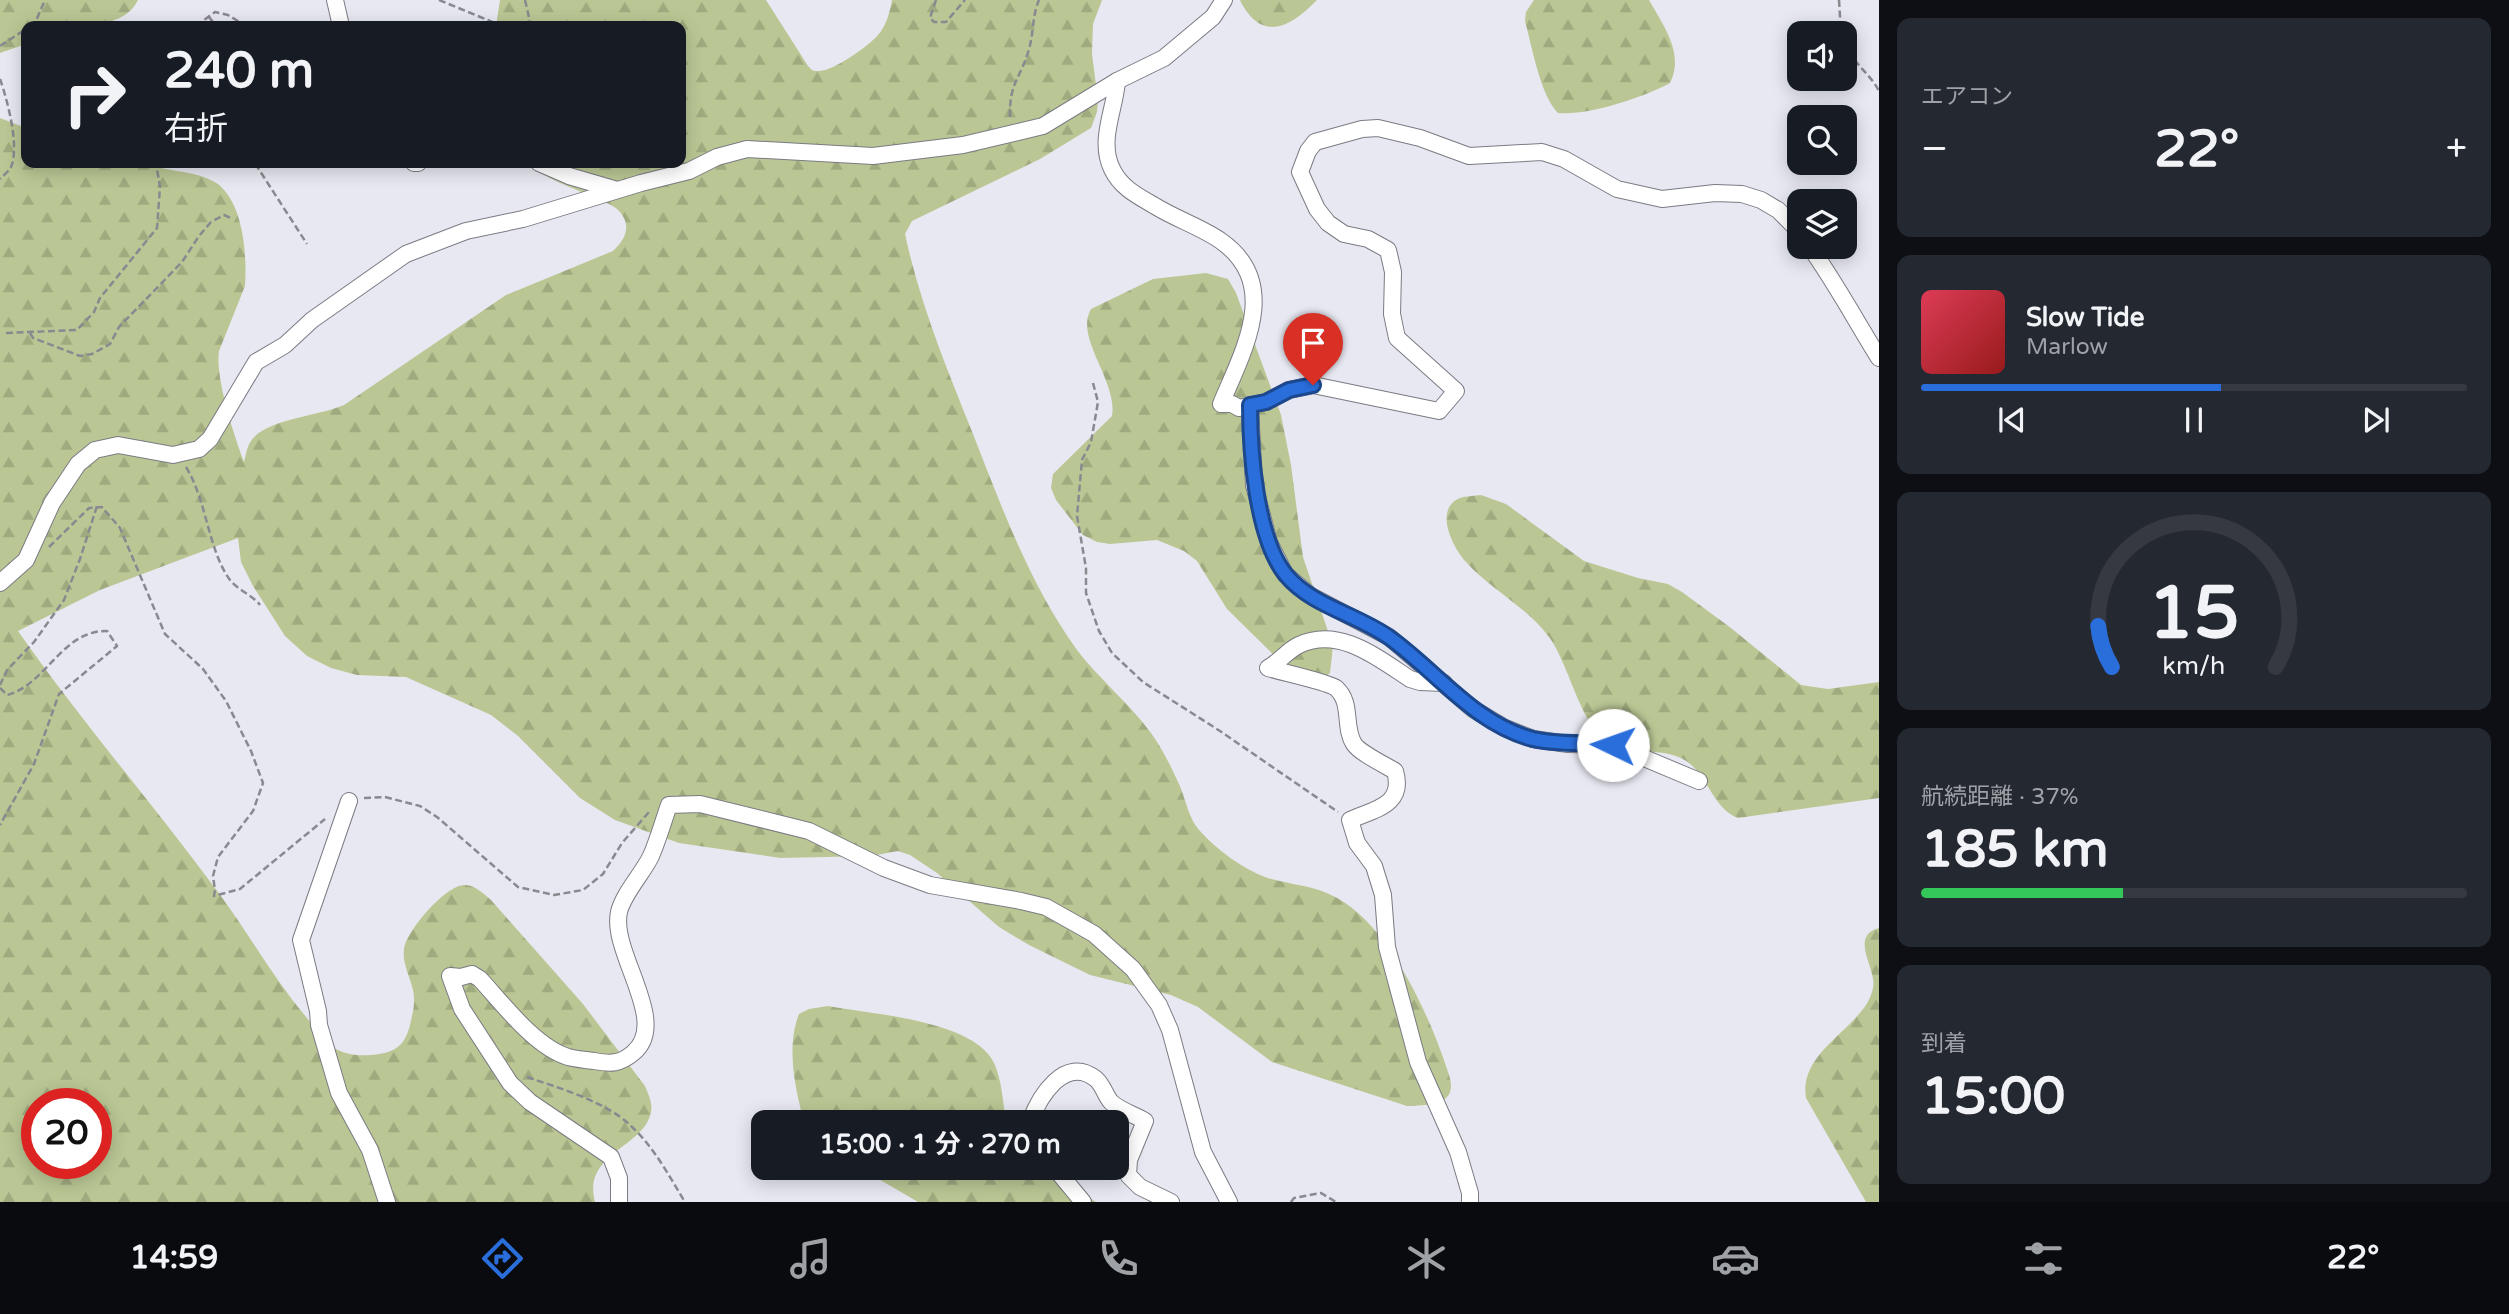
<!DOCTYPE html>
<html lang="ja">
<head>
<meta charset="utf-8">
<style>
	body { margin:0; font-family:"Varela Round","Noto Sans JP",sans-serif; background:#242831; color:#f1f3f6; height:100vh; display:flex; flex-direction:column; font-size:26px; white-space:nowrap }
	* { box-sizing:border-box; margin:0 }
	p { font-size:23px; color:#9ea1a6 }
	.icon { flex:none; width:38px; height:38px; fill:none; stroke:currentColor; stroke-width:2; stroke-linecap:round; stroke-linejoin:round }
	.map { position:relative; flex:1; overflow:hidden }
	.panel { display:flex; flex-direction:column; gap:18px; padding:18px; background:#0d0f14; width:630px }
	.panel>* { flex:none }
	.guide { position:absolute; left:21px; top:21px; width:665px; height:147px; border-radius:14px; box-shadow:0 4px 18px #0003; background:#171b24; color:#f1f3f6; overflow:hidden }
	.buttons { position:absolute; left:1787px; top:21px; display:grid; gap:14px }
	.buttons a { display:grid; place-items:center; width:70px; height:70px; border-radius:14px; background:#171b24; box-shadow:0 4px 18px #0003; font-size:35px }
	.speed { position:absolute; left:21px; top:1088px; display:flex; gap:14px; font-size:35px; font-weight:700; text-align:center }
	.speed>* { display:grid; place-content:center; width:91px; height:91px; border-radius:50%; background:#171b24; box-shadow:0 4px 18px #0003; line-height:1 }
	.speed .limit { border:10px solid #d22; background:#fff; color:#111 }
	.pin { position:absolute; display:grid; place-items:center; width:60px; height:60px; color:#fff; margin:-72px -30px; border-radius:50% 50% 50% 0; rotate:-45deg; box-shadow:0 0 7px #0007 }
	.pin .icon { rotate:45deg }
	.me { position:absolute; width:77px; margin:-38px; rotate:273deg; stroke-linejoin:round; filter:drop-shadow(0 0 5px #0008) }
	.turn { display:flex; align-items:center; gap:24px; height:147px; padding:0 28px; font-size:32px }
	.turn .icon { width:91px; height:91px; stroke-width:2.5 }
	.turn b { display:block; font-size:49px; line-height:60px }
	.big { font-size:52px; font-weight:700; line-height:1.1 }
	.panel .widget { flex:1; display:flex; flex-direction:column; justify-content:center; gap:10px; min-width:0; padding:0 24px; border-radius:14px; background:#242831 }
	.panel .dial { align-items:center; gap:0 }
	.dial svg { height:182px; overflow:visible; fill:none; stroke:#363941; stroke-width:7; stroke-linecap:round; text-anchor:middle }
	.dial text { fill:#f1f3f6; stroke:none }
	.song { display:flex; align-items:center; gap:21px }
	.cover { width:84px; height:84px; border-radius:10px; background:linear-gradient(135deg,hsl(350 70% 55%),hsl(0 70% 35%)) }
	.played { height:7px; border-radius:4px; background:linear-gradient(90deg,#2a6edb 55%,#363941 55%) }
	.keys { display:flex; justify-content:space-around; direction:ltr }
	.heat { display:flex; justify-content:space-between; align-items:center; font-size:38px; direction:ltr }
	.charge { height:10px; border-radius:5px; background:linear-gradient(90deg,#34c759 37%,#363941 0) }
	.trip { position:absolute; left:751px; top:1110px; width:378px; height:70px; border-radius:14px; background:#171b24; box-shadow:0 4px 18px #0003; font-weight:700; line-height:70px; text-align:center }
	.tab-bar { display:flex; height:112px; justify-content:space-around; align-items:center; background:#090b0e; color:#9ea1a6 }
	.tab-bar .icon { width:49px; height:49px }
	.tab-bar .selected { color:#2a6edb }
	.tab-bar b { font-size:32px; color:#f1f3f6 }
	main { display:flex; flex:1; min-height:0 }
	.map>svg:first-child { display:block }
</style>
</head>
<body>
<main>
<div class="map">
<svg width="1879" height="1202" viewBox="0 0 1879 1202">
	<defs>
		<pattern id="forest-firs" width="22" height="20" patternUnits="userSpaceOnUse" patternTransform="scale(1.75)"><rect width="22" height="20" fill="#bac794"/><path d="M5 1l3.5 6h-7zM16 11l3.5 6h-7z" fill="#9faa7f"/></pattern>
	</defs>
	<rect width="100%" height="100%" fill="#e8e8f2"/>
	<g fill="url(#forest-firs)" fill-rule="evenodd">
		<path d="M0 0H138C123 34 57 26 26 26V44L0 53Z"/>
		<path d="M500 0H766L808 66C811 69 812 71 817 71 831 73 869 46 878 35 886 26 890 12 892 0H1102L1093 24 1092 54 1098 100 1097 112 1091 128 1040 159 912 221 905 234C920 304 947 369 973 434 1002 508 1030 585 1077 650 1099 679 1129 703 1151 733 1161 747 1171 766 1178 782 1186 798 1188 819 1201 832 1217 850 1242 868 1265 877 1285 884 1309 885 1329 894 1387 918 1431 1018 1449 1075 1459 1106 1429 1105 1407 1106L1272 1062 1198 1007 1171 995 1090 975 1029 945 999 927 937 873 910 855 898 851 871 856 780 858 679 843 615 820 580 798 518 736 491 715 406 677 357 675 331 668 307 656 285 636 253 586 241 562 238 538 100 590 18 631C81 721 153 804 218 892 249 934 274 979 307 1018 314 1027 322 1039 331 1046 345 1055 356 1056 371 1055 399 1053 407 1043 412 1016 414 1008 415 999 413 990 410 977 402 963 404 949 407 930 445 886 464 885 474 884 484 894 491 900L583 1004 645 1086C648 1094 653 1103 651 1112 644 1148 582 1153 595 1202H0V118L26 128V163C60 163 95 161 129 163 145 164 161 168 177 171 191 173 206 176 218 184 244 205 247 256 245 286L219 351C215 378 234 435 244 462 246 455 247 446 251 441 265 419 320 416 344 405L506 295 613 251C626 239 633 224 617 209 611 204 601 201 593 197 570 187 545 178 525 163H681V26H496ZM37 1104H96V1164H37Z"/>
		<path d="M1240 0H1317C1290 28 1261 43 1240 0Z"/>
		<path d="M1534 0H1649C1663 25 1685 54 1670 83 1645 97 1587 116 1558 113 1540 95 1532 46 1525 21L1526 12Z"/>
		<path d="M1206 273 1228 279 1236 293 1281 415 1291 465 1303 557 1333 646 1330 673 1323 679H1298L1227 609 1197 561 1184 551 1157 540 1110 544 1097 542 1083 535 1056 500 1051 488 1053 474 1112 416C1118 381 1074 338 1091 309L1153 279Z"/>
		<path d="M1481 495 1506 504 1584 561 1638 578 1668 584 1682 592 1731 628 1801 685 1828 689 1879 682V798L1738 818C1711 808 1708 771 1681 758 1657 747 1625 756 1604 739 1578 718 1569 664 1549 637 1527 607 1490 589 1466 562 1453 548 1433 509 1460 498 1466 496 1475 496 1481 495Z"/>
		<path d="M1879 928V1202H1866L1806 1098C1799 1057 1846 1035 1866 1005 1870 999 1875 987 1873 979 1871 962 1852 935 1879 928Z"/>
		<path d="M828 1006C870 1014 974 1020 994 1063 1002 1080 1003 1103 1006 1122H804C795 1088 786 1047 799 1014L809 1009Z"/>
		<polygon points="858,1167 1042,1167 1096,1202 918,1202"/>
	</g>
	<g fill="none" stroke-linecap="round" stroke-linejoin="round">
		<defs>
			<g id="minor">
				<polyline points="335,0 341,26"/>
				<path d="M1117 81C1115 110 1098 140 1112 169 1121 188 1138 196 1155 206 1176 219 1203 228 1221 241 1282 284 1243 351 1221 404H1232L1239 408 1266 402 1289 390 1313 385 1439 411 1456 391 1397 338 1392 314 1393 272 1388 250 1368 239 1344 234 1328 223 1317 209 1300 172 1308 151 1315 142 1362 129 1378 128 1420 138 1469 156 1542 152 1564 159 1617 189 1662 199 1715 193 1742 194 1761 200 1778 210 1799 231"/>
				<polyline points="414,163 418,163"/>
				<polyline points="539,163 569,176 617,190"/>
				<path d="M1810 247C1835 282 1856 321 1879 358"/>
				<polyline points="1250,405 1254,485 1269,542 1285,574 1311,596 1389,637 1473,709 1505,728 1533,739 1568,744 1613,745 1699,781"/>
				<polyline points="0,583 26,560 52,503 78,464 95,450 118,445 173,455 199,449 210,439 256,362 285,345 312,320 406,254 466,231 523,219 641,183 689,171 717,157 747,149 873,156 963,145 1043,126 1117,81 1164,58 1213,17 1224,0"/>
				<path d="M1444 683 1420 682 1410 679C1378 658 1339 626 1299 645 1288 650 1279 662 1268 668 1281 672 1328 682 1336 688 1353 703 1343 727 1354 744 1360 753 1385 765 1395 771 1405 805 1375 809 1350 820L1357 843 1374 866 1383 895 1387 947 1418 1062 1458 1152 1470 1193V1202"/>
				<polyline points="349,801 301,940 318,1011 319,1025 339,1093 370,1150 387,1202"/>
				<path d="M1030 1122C1039 1097 1065 1054 1096 1079 1103 1085 1105 1095 1111 1102 1119 1110 1135 1115 1145 1121L1129 1160 1128 1175 1140 1187 1171 1202"/>
				<polyline points="1054,1167 1083,1202"/>
				<path d="M619 1202V1178L611 1157 530 1102 510 1083 462 1009 450 976 461 977 472 974 480 979C503 1004 535 1047 568 1057 576 1059 585 1060 594 1061 611 1064 620 1064 633 1053 671 1022 610 953 619 912 623 894 643 873 651 856 658 840 663 822 669 805L700 804 809 831 884 868 930 885 1021 901 1046 907 1094 934 1133 969 1159 1005 1170 1030 1203 1152 1229 1202"/>
			</g>
		</defs>
		<use href="#minor" stroke="#7a7b83" stroke-width="18"/>
		<g stroke="#898990" stroke-width="2.5" stroke-dasharray="7 3.5" stroke-linecap="butt">
			<polyline points="439,0 502,26"/>
			<polyline points="525,0 531,26"/>
			<polyline points="936,0 930,18 934,22 946,22 965,0"/>
			<polyline points="1839,0 1841,33"/>
			<polyline points="209,17 216,26"/>
			<polyline points="30,26 35,23 45,0"/>
			<polyline points="196,26 215,12 228,15 246,26"/>
			<path d="M1844 42C1852 63 1869 72 1879 91"/>
			<polyline points="0,46 26,29"/>
			<path d="M0 79C7 99 20 146 11 167 9 171 3 176 0 179"/>
			<path d="M1010 117C1009 82 1021 78 1029 49 1034 32 1032 16 1039 0"/>
			<polyline points="259,163 258,168 307,244"/>
			<polyline points="387,163 401,164"/>
			<polyline points="6,333 77,330 94,312 100,298 157,228 160,187 156,163"/>
			<polyline points="30,333 33,338 80,356 92,354 110,344 119,327 182,262 199,236 211,222 224,215 231,218"/>
			<polyline points="1093,383 1098,402 1091,442 1082,460 1077,516 1086,568 1086,593 1099,631 1112,653 1143,682 1220,731 1338,812"/>
			<path d="M186 467C207 501 208 550 230 580 238 590 252 595 260 605"/>
			<polyline points="49,547 89,508 102,507 120,528 165,634 203,669 226,701 251,751 263,783 253,811 218,857 213,876 215,890 214,896 240,889 325,819"/>
			<polyline points="0,685 7,670 34,642 64,600 80,559 97,506"/>
			<path d="M0 688 7 695C46 685 62 630 107 631L117 646 59 694 34 764 0 825"/>
			<polyline points="364,798 385,797 420,806 437,817 518,887 554,895 583,890 603,874 622,843 649,812"/>
			<path d="M527 1077C559 1088 607 1102 631 1126 654 1147 669 1176 685 1202"/>
			<polyline points="1291,1202 1294,1198 1321,1193 1336,1202"/>
		</g>
		<use href="#minor" stroke="#fff" stroke-width="16"/>
	</g>
	<g fill="none" stroke-linecap="round" stroke-linejoin="round">
		<defs>
			<path id="route" d="M1313 385 1289 390 1266 402 1250 405C1250 451 1256 538 1286 575 1313 607 1357 614 1390 638 1437 672 1475 724 1533 739 1559 745 1586 742 1613 745"/>
		</defs>
		<use href="#route" stroke="#1b488e" stroke-width="18"/>
		<use href="#route" stroke="#2a6edb" stroke-width="12"/>
	</g>
</svg>
<div class="buttons">
<a><svg class="icon" aria-label="sound" viewBox="0 0 24 24"><path d="M4 9h4l5-4v14l-5-4H4zM17 9q2 3 0 6"/></svg></a>
<a><svg class="icon" aria-label="search" viewBox="0 0 24 24"><circle cx="10" cy="10" r="6"/><path d="M15 15l6 6"/></svg></a>
<a><svg class="icon" aria-label="layers" viewBox="0 0 24 24"><path d="M12 4l9 5-9 5-9-5zM3 14l9 5 9-5"/></svg></a>
</div>
<div class="speed"><div class="limit">20</div></div>
<div class="pin" style="left:1313px;top:385px;background:#d93025"><svg class="icon" aria-label="arrive" viewBox="0 0 24 24"><path d="M6 21V4h12l-3 4 3 4H6"/></svg></div>
<svg class="me" style="left:1613px;top:745px" viewBox="-20 -20 40 40"><circle r="19" fill="#fff"/><path d="M0-13L10 11 0 6-10 11z" fill="#2a6edb"/></svg>
<div class="trip">15:00 · 1 分 · 270 m</div>
<div class="guide">
<div class="turn"><svg class="icon" aria-label="right" viewBox="0 0 24 24"><path d="M7 20v-9h11M14 6l5 5-5 5"/></svg><div><b>240 m</b>右折</div></div>
</div>
</div>
<section class="panel">
<div class="widget"><p>エアコン</p>
<div class="heat"><a>−</a><b class="big">22°</b><a>+</a></div>
</div>
<div class="widget">
<div class="song"><i class="cover"></i><div><b>Slow Tide</b><p>Marlow</p></div></div>
<div class="played"></div>
<div class="keys"><svg class="icon" aria-label="previous" viewBox="0 0 24 24"><path d="M18 5L8 12l10 7zM5 5v14"/></svg><svg class="icon" aria-label="pause" viewBox="0 0 24 24"><path d="M8 5v14M16 5v14"/></svg><svg class="icon" aria-label="next" viewBox="0 0 24 24"><path d="M6 5l10 7-10 7zM19 5v14"/></svg></div>
</div>
<div class="widget dial"><svg viewBox="0 0 100 80">
<path d="M14 69A42 42 0 1 1 86 69"/>
<path d="M14 69A42 42 0 0 1 8 51" stroke="#2a6edb"/>
<text x="50" y="56" font-size="32" font-weight="700">15</text>
<text x="50" y="72" font-size="11">km/h</text>
</svg></div>
<div class="widget"><p>航続距離 · 37%</p><b class="big">185 km</b><div class="charge"></div></div>
<div class="widget"><p>到着</p><b class="big">15:00</b></div>
</section>
</main>
<nav class="tab-bar">
<b>14:59</b>
<svg class="icon selected" aria-label="directions" viewBox="0 0 24 24"><path d="M12 3l9 9-9 9-9-9zM9 14v-3h6M13 9l2 2-2 2"/></svg>
<svg class="icon" aria-label="music" viewBox="0 0 24 24"><path d="M9 18V5l10-2v13"/><circle cx="6" cy="18" r="3"/><circle cx="16" cy="16" r="3"/></svg>
<svg class="icon" aria-label="phone" viewBox="0 0 24 24"><path d="M5 4h4l2 5-3 2q2 4 5 5l2-3 5 2v4C11 20 4 13 5 4z"/></svg>
<svg class="icon" aria-label="climate" viewBox="0 0 24 24"><path d="M12 3v18M4 7l16 10M4 17L20 7"/></svg>
<svg class="icon" aria-label="car" viewBox="0 0 24 24"><path d="M5 17H2v-5l4-1 3-4h7l3 4 3 1v5h-3M9 17h6M6 11h13"/><circle cx="7" cy="17" r="2"/><circle cx="17" cy="17" r="2"/></svg>
<svg class="icon" aria-label="filters" viewBox="0 0 24 24"><path d="M4 7h16M4 17h16"/><circle cx="9" cy="7" r="2"/><circle cx="15" cy="17" r="2"/></svg>
<b>22°</b>
</nav>
</body>
</html>
